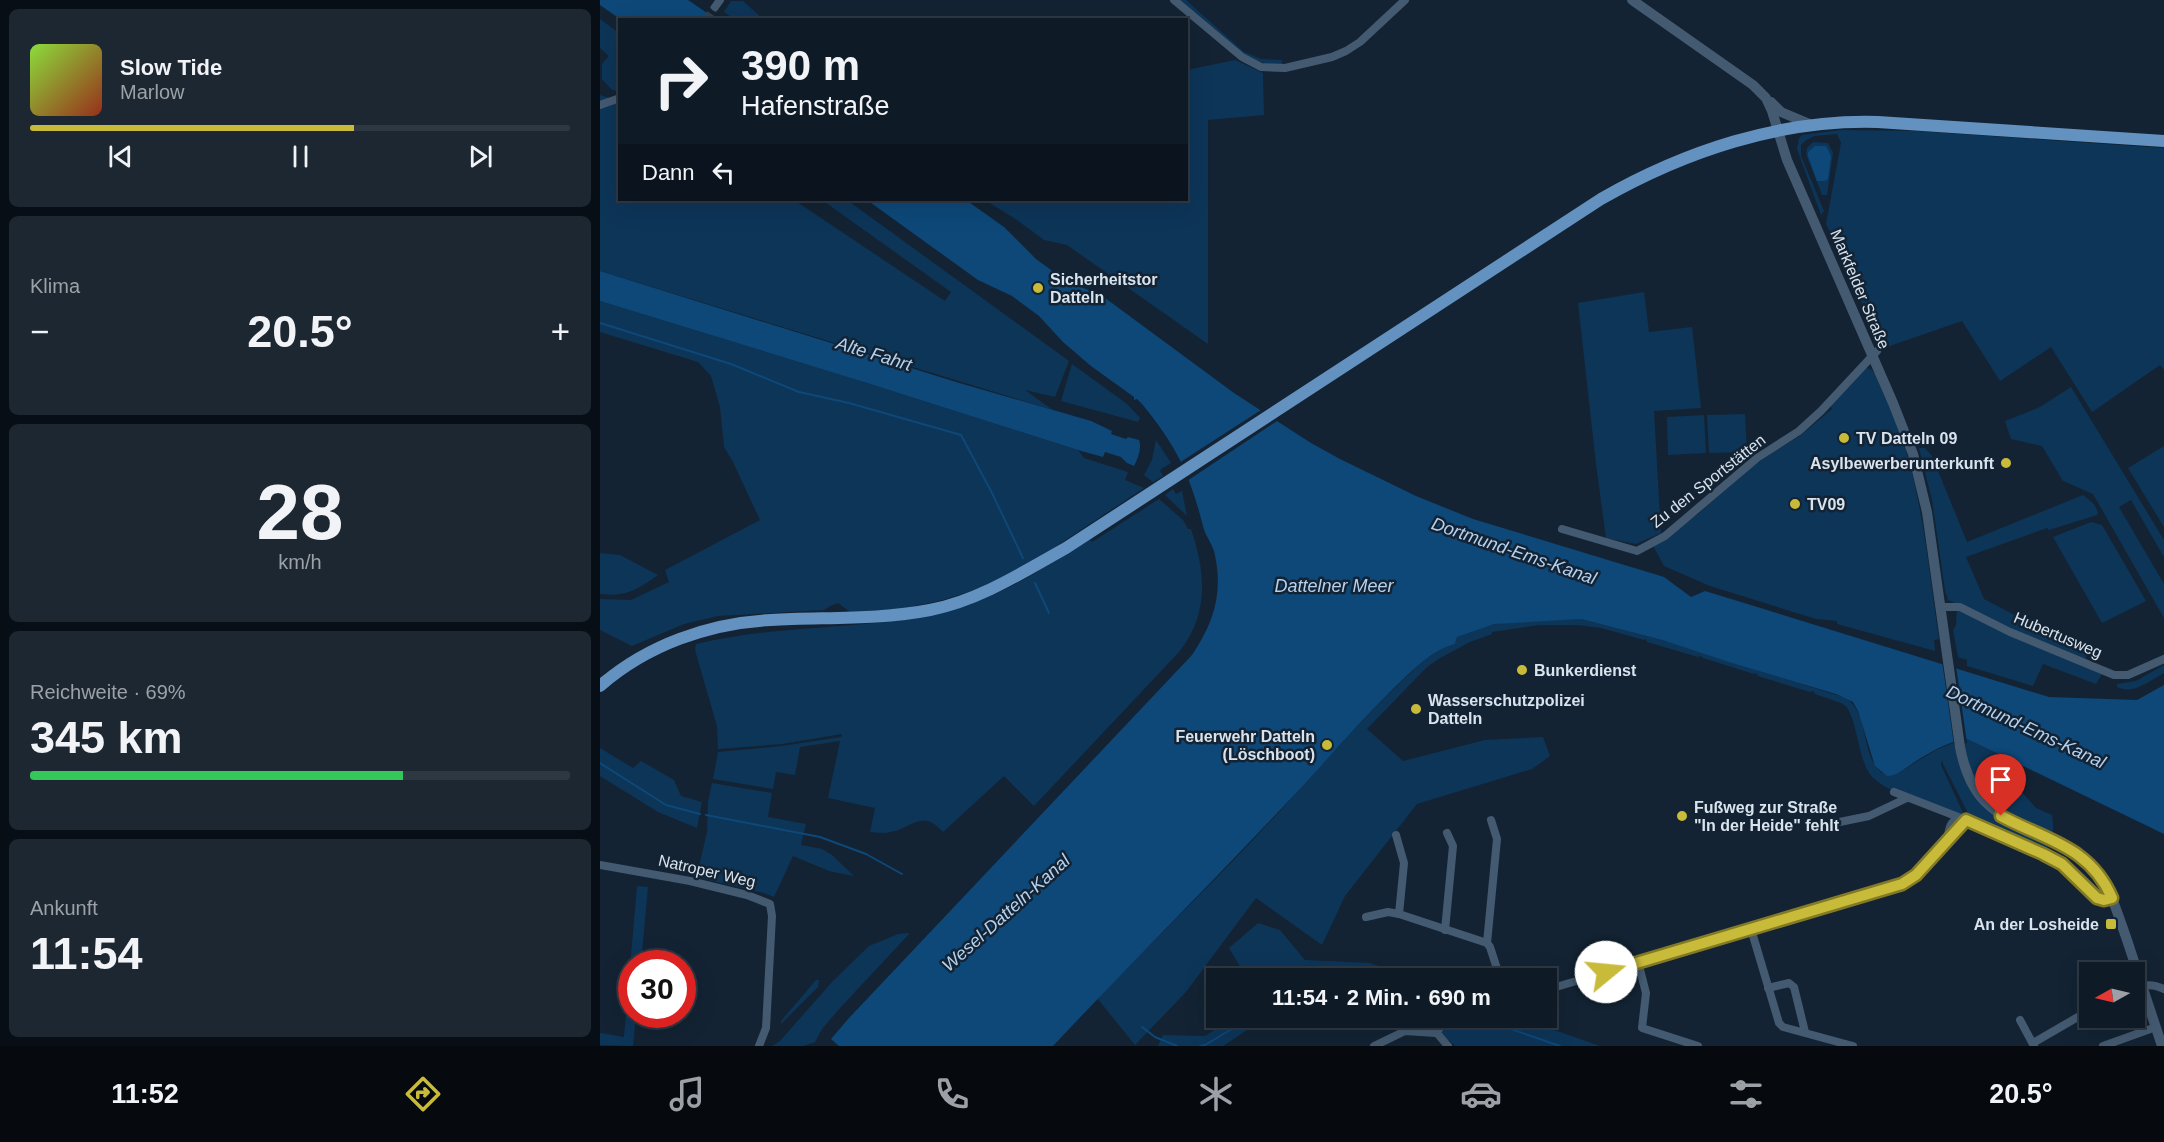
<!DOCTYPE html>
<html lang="de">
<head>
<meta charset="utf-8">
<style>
	body { margin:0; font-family:Helvetica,sans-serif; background:#1c2732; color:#f1f3f6; height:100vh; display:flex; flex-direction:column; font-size:22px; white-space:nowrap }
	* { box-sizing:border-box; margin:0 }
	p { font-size:20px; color:#9ba1a7 }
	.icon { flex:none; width:33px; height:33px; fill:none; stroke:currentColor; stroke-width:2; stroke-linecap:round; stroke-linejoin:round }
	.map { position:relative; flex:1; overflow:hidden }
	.details { display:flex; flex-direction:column; gap:9px; padding:9px; background:#080e15; width:600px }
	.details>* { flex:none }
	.hud { position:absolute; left:18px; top:18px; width:570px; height:183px; border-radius:0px; box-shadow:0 6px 24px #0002,0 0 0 2px #2e3843; background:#0e1a26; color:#f1f3f6; overflow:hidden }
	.needle { width:39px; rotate:262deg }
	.buttons { position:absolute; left:1479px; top:962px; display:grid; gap:12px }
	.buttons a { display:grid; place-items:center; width:66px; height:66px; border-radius:0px; background:#0e1a26; box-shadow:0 6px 24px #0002,0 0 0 2px #2e3843; font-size:30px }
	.speed { position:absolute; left:18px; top:950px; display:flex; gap:12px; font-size:30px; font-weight:700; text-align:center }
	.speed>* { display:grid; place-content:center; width:78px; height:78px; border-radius:50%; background:#0e1a26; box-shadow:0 6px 24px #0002,0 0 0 2px #2e3843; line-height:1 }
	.speed .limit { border:9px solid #d22; background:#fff; color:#111 }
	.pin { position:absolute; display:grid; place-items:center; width:51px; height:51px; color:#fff; margin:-62px -26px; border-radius:50% 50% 50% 0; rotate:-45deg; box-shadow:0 0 6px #0007 }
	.pin .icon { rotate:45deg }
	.me { position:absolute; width:66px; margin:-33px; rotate:73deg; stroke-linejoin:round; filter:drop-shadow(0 0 4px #0008) }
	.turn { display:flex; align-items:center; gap:21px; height:126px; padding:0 24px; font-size:27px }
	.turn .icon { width:78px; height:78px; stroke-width:2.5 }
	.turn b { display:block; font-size:42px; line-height:51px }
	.then { display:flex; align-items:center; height:57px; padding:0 24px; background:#0003; gap:12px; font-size:22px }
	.big { font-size:45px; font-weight:700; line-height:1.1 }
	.details .tile { flex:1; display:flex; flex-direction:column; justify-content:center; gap:9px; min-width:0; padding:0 21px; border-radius:9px; background:#1c2732 }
	.details .dial { align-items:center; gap:0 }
	.dial b { font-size:78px; line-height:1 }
	.song { display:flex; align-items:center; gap:18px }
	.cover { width:72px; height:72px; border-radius:9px; background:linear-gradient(135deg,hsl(90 70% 55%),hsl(10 70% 35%)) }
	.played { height:6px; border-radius:3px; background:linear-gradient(90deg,#c9bb3a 60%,#2e3843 60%) }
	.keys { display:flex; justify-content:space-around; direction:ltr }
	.heat { display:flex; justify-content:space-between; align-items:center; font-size:33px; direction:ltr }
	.charge { height:9px; border-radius:4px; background:linear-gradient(90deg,#34c759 69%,#2e3843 0) }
	.trip { position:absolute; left:606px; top:968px; width:351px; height:60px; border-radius:0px; background:#0e1a26; box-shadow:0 6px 24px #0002,0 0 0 2px #2e3843; font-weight:700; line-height:60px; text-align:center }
	.dock { display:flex; height:96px; justify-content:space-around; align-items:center; background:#060a0f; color:#9ba1a7 }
	.dock .icon { width:42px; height:42px }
	.dock .selected { color:#c9bb3a }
	.dock b { font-size:27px; color:#f1f3f6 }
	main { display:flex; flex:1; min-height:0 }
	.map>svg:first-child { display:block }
</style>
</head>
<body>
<main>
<section class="details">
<div class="tile">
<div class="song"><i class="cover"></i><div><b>Slow Tide</b><p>Marlow</p></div></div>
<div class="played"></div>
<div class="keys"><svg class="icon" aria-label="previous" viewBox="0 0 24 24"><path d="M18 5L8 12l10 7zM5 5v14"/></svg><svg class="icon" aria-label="pause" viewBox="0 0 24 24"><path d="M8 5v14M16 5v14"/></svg><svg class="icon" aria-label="next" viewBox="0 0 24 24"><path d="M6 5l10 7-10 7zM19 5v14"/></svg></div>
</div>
<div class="tile"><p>Klima</p>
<div class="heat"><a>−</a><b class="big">20.5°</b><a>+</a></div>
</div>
<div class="tile dial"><b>28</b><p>km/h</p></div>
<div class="tile"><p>Reichweite · 69%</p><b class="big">345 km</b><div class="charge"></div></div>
<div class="tile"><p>Ankunft</p><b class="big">11:54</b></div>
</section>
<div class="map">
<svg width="1564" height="1046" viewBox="0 0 1564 1046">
	<rect width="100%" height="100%" fill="#132333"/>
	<g fill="#0d3558">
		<polygon points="579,0 586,0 644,52 661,59 682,60 682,64 664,63 650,59"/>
		<polygon points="131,1 143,1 163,19 134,19 124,12"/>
		<polygon points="0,19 19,33 19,91 12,90 2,79 2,64 9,56 0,48"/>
		<polygon points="635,60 663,73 664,115 608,120 608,344 467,245 444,240 417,220 385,200 586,200 587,70"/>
		<polygon points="0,95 19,101 20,200 194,200 345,301 351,292 222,200 247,200 469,361 455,397 425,390 453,410 0,271"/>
		<polygon points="1241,130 1316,131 1564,148 1564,370 1560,365 1492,412 1451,347 1400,381 1362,321 1281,349 1239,249 1226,224 1241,143 1237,134 1214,136 1205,141 1201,145 1201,156 1224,211 1221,215 1197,149 1199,138 1202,135"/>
		<polygon points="1213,142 1228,143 1233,153 1227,195 1222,195 1206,154 1207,148"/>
		<polygon points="1044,292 1049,332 1092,327 1101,408 1054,411 1061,533 1036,544 1006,538 996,464 978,303"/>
		<polygon points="0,301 267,383 478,450 484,458 528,472 525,480 544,488 434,561 381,588 339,601 298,609 250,612 238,603 230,606 224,610 118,616 84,624 32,646 0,630 0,599 31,600 69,582 65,570 160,520 133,462 124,447 120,407 111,376 98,362 0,332"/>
		<polygon points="472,364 527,404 540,418 538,422 461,401"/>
		<path d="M1266 368 1271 369 1275 374C1286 400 1299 427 1307 454 1324 514 1330 578 1339 639L1334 640 1335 651 1237 624V621L1216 619 1110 586 1064 566 1053 546 1098 514 1155 464 1201 435 1232 409 1230 404Z"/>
		<polygon points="1471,387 1564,540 1564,557 1531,500 1519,507 1564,584 1564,618 1493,494 1463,481 1442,446 1411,439 1405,421 1440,407"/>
		<polygon points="1145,414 1147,452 1109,453 1107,415"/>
		<polygon points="1104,415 1106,453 1068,455 1067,417"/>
		<polygon points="556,440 571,463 560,470 563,476 553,482 544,475 552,460"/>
		<polygon points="1564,446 1564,527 1528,468"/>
		<polygon points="1319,448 1325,448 1332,456 1367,542 1483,495 1494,504 1498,512 1497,515 1449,530 1447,528 1366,557 1384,599 1488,653 1482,665 1502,674 1496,684 1443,664 1433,686 1367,666 1367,660 1358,657 1353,630 1356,625 1357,604 1348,600 1345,590 1332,500"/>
		<polygon points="573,489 576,494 582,491 587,516 565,495"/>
		<path d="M559 499 583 520 588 529H591C606 573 609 614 579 652L434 806 404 776 343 832C322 808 313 828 290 832 284 834 276 832 270 832L275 808 228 798 240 741 200 747 195 775 176 772 173 789 113 779 118 752 182 746 241 737 242 734 182 744 118 749 117 726 95 650 96 644C177 624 261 631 342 612 395 599 445 570 488 538L492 542Z"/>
		<polygon points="1491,522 1502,525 1546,601 1502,623 1453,537"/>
		<path d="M0 553 20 555 58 575C38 589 27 597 2 594H0Z"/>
		<path d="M981 619 1062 640 1246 698C1270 714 1260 755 1282 773H1298L1336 750 1360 740 1367 739 1401 756 1403 771 1436 808 1452 815C1454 828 1454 841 1443 851L1371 819 1343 764 1342 760 1341 765 1365 817C1342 809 1282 793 1269 773 1258 755 1258 727 1247 707L1241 703 1215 694 1213 691 1210 692 1158 676 1156 673 1154 674 1103 658 1101 656 1098 657 1047 642 1046 639 1044 640 1001 628 977 625H939L892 632V634L870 642 840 658 827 667 767 729 803 761 885 740 943 737 950 756 932 769 817 804 745 896 722 945 656 898 586 992 535 1045 497 998C566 929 635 861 700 789 732 754 762 719 797 686 814 669 831 651 855 644L857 637C893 617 941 620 981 619Z"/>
		<path d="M1564 665V673C1549 681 1534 695 1517 687V684L1536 681Z"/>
		<polygon points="0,748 33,768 41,761 74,780 81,796 102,802 97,828 58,812 0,776"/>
		<polygon points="112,783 172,793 168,817 206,824 201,845 222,849 232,855 254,876 229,871 193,856 174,897 164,893 104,879 97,875 107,832 108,802"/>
		<polygon points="37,886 48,887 41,963 32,963 32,1014 36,1014 33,1046 0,1045 0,1033 24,1037"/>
		<polygon points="658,923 680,930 705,960 770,963 814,978 647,978 629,948"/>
		<polygon points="310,933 240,1008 222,1029 215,1042 203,1046 172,1046 180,1041 233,981 269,946 298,934"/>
		<polygon points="216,980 219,980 218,987 181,1024 181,1021"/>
		<polygon points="634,1017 667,1017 623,1046 558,1046 563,1035 605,1036"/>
		<polygon points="869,1017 917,1017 1000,1046 855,1046 841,1033 851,1023"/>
	</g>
	<g fill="#0d4879">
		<polygon points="0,0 88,0 116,19 20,19 0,5"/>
		<polygon points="1215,146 1226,146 1231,156 1228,179 1225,181 1217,181 1208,156 1208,152"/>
		<path d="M267 200H366L404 227 436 259 466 281 501 295 634 393 711 443 740 459 816 496 873 519 1064 577 1091 597 1105 591 1449 697 1537 700 1564 685V834L1367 739C1350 740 1327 754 1313 763 1304 769 1297 776 1287 776L1275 766 1258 711 1253 702 1236 694 1129 662 1062 640 981 619 894 624 857 637 855 644C830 651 812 671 793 689 754 727 719 770 681 809 606 889 528 966 453 1046H239L231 1039 249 1018 592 655C614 622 624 592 614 551 611 542 605 535 603 526 589 472 577 447 542 404L537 399 534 400V397L491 366 463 342 439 316 412 296 378 280Z"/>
		<path d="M0 271 356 382 491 421 512 431 511 434 526 439 528 437 539 440C542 447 538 459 534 466L527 463 521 457 505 452 503 457 478 450 267 383 0 301Z"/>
	</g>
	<g fill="#132333">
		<polygon points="664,408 680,419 587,481 579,463"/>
		<polygon points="1342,661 1356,666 1367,743 1354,745"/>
	</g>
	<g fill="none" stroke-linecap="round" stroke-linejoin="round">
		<g stroke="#0d4879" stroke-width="2">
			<polyline points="0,323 131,364 199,392 249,403 361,435 391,491 423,558"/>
			<polyline points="435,583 449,613"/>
			<polyline points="0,763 66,805 100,814"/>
			<polyline points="106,815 220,837 266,854 302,874"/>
			<polyline points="730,978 756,978"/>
			<polyline points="876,1017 960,1046"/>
			<polyline points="542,1027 555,1037 577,1046"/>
			<polyline points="600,1046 605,1045 652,1017"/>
		</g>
		<polyline stroke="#31404f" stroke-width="8" stroke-dasharray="8 4" stroke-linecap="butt" points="106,20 115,7"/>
		<g stroke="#445a70" stroke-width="8">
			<polyline points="574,0 642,57 661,67 685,68 732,57 746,51 760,42 805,0"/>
			<polyline points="115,7 120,0"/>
			<polyline points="0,105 20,98"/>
			<polyline points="962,529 1037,551 1065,536 1157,458 1199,431 1221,411 1277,351"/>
			<polyline points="1342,607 1360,607 1410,632 1514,675 1528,675 1564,659"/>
			<polyline points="1294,792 1366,820 1443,854 1468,869 1497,898 1504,900 1512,898"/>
			<polyline points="891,820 897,839 887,943 890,947 900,978"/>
			<polyline points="1225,825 1269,816 1307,798"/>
			<polyline points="796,835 804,863 799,914"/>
			<path d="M1347 842C1349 832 1348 822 1359 818"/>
			<polyline points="0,865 90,881 147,895 170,904 172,916 166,1028 159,1046"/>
			<polyline points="766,917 788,912 799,914 887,943"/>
			<polyline points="1151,929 1179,1023 1183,1027 1253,1046"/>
			<polyline points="845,930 853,846 847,833"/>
			<polyline points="1038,962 1046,993 1042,1028 1098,1046"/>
			<polyline points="1168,988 1189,983 1194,987 1205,1032"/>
			<path d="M1534 989C1545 984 1553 984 1564 989"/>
			<polyline points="946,990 1302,884 1316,875 1366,820"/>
			<polyline points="1420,1020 1434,1046"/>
			<polyline points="836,1032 848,1046"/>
			<polyline points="1433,1043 1490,1010"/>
			<polyline points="774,1046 805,1031 836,1033 846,1020 854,1017"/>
			<polyline points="1503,1046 1556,1027"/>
		</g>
		<g stroke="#445a70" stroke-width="10">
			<path d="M1032 0 1153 85 1166 98 1172 111 1187 160 1293 403 1313 454 1327 512 1360 747C1373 816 1410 817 1463 846 1477 853 1489 861 1499 874 1512 893 1518 915 1526 937 1538 973 1550 1010 1562 1046"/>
			<polyline points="1171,102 1181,112 1212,125"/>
		</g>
		<path stroke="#6492c0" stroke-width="12" d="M0 686C47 645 109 623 171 620 224 617 278 620 330 610 380 600 423 572 466 548L1001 199C1085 151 1181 119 1278 122L1564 141"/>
	</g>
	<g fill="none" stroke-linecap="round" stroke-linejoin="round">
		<defs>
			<path id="route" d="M1006 972 1302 884 1316 875 1366 820 1443 854 1462 864 1497 898 1504 900 1512 898C1490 846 1445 840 1401 816"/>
		</defs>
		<use href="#route" stroke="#837a26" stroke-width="15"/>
		<use href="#route" stroke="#c9bb3a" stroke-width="10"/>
	</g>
	<g fill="#c9bb3a" stroke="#132333" stroke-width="2">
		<circle cx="438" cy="288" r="6"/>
		<circle cx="1244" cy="438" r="6"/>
		<circle cx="1406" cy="463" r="6"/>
		<circle cx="1195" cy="504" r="6"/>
		<circle cx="922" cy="670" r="6"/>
		<circle cx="816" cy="709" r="6"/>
		<circle cx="727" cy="745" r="6"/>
		<circle cx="1082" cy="816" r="6"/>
		<rect x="1505" y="918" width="12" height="12" rx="3"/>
	</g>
	<g text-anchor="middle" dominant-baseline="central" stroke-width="5" stroke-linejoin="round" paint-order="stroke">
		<g font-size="16" font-weight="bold" fill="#d8e3ed" stroke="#132333" text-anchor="start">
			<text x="450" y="279">Sicherheitstor<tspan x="450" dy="18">Datteln</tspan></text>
			<text x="1256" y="438">TV Datteln 09</text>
			<text x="1394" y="463" text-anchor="end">Asylbewerberunterkunft</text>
			<text x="1207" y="504">TV09</text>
			<text x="934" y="670">Bunkerdienst</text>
			<text x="828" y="700">Wasserschutzpolizei<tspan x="828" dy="18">Datteln</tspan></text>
			<text x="715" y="736" text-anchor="end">Feuerwehr Datteln<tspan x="715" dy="18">(Löschboot)</tspan></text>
			<text x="1094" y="807">Fußweg zur Straße<tspan x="1094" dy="18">"In der Heide" fehlt</tspan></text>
			<text x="1499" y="924" text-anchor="end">An der Losheide</text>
		</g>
		<g font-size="16" fill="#d8e3ed" stroke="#132333">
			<text transform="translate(1260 289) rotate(67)">Markfelder Straße</text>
			<text transform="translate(1108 481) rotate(-38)">Zu den Sportstätten</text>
			<text transform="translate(1458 635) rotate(23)">Hubertusweg</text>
			<text transform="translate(107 871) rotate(13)">Natroper Weg</text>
		</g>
		<g font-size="18" font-style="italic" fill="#b4d1ef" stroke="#132333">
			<text transform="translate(274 354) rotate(17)">Alte Fahrt</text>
			<text transform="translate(914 551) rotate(19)">Dortmund-Ems-Kanal</text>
			<text x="734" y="586">Dattelner Meer</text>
			<text transform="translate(1426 727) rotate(25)">Dortmund-Ems-Kanal</text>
			<text transform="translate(406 913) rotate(-42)">Wesel-Datteln-Kanal</text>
		</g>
	</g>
</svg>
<div class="buttons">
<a><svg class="needle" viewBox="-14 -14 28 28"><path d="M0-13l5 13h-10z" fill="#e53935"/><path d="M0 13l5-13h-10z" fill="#9ba1a7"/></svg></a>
</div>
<div class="speed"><div class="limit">30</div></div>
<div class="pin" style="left:1401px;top:816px;background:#d93025"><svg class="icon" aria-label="arrive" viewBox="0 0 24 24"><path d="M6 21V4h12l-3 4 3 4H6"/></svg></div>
<svg class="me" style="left:1006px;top:972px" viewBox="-20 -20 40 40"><circle r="19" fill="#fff"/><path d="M0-13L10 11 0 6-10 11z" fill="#c9bb3a"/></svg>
<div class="trip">11:54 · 2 Min. · 690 m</div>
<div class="hud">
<div class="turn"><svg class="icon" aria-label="right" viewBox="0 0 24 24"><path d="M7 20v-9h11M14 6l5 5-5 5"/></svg><div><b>390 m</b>Hafenstraße</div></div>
<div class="then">Dann<svg class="icon" aria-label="left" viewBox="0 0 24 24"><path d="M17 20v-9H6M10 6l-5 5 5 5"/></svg></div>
</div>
</div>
</main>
<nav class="dock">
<b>11:52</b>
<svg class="icon selected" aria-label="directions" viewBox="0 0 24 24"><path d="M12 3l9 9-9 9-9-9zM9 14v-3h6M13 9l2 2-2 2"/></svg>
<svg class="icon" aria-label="music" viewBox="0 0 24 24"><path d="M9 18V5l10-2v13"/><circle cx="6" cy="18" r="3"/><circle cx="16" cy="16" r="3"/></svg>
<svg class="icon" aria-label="phone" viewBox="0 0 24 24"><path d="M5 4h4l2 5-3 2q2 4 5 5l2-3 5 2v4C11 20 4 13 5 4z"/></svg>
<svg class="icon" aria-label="climate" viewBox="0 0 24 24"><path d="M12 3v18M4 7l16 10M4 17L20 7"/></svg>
<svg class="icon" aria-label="car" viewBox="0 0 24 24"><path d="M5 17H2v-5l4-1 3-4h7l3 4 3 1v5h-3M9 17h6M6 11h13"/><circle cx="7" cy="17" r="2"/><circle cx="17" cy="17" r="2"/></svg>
<svg class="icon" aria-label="filters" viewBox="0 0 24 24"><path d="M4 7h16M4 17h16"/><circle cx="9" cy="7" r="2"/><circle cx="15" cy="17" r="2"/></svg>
<b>20.5°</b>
</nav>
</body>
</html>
